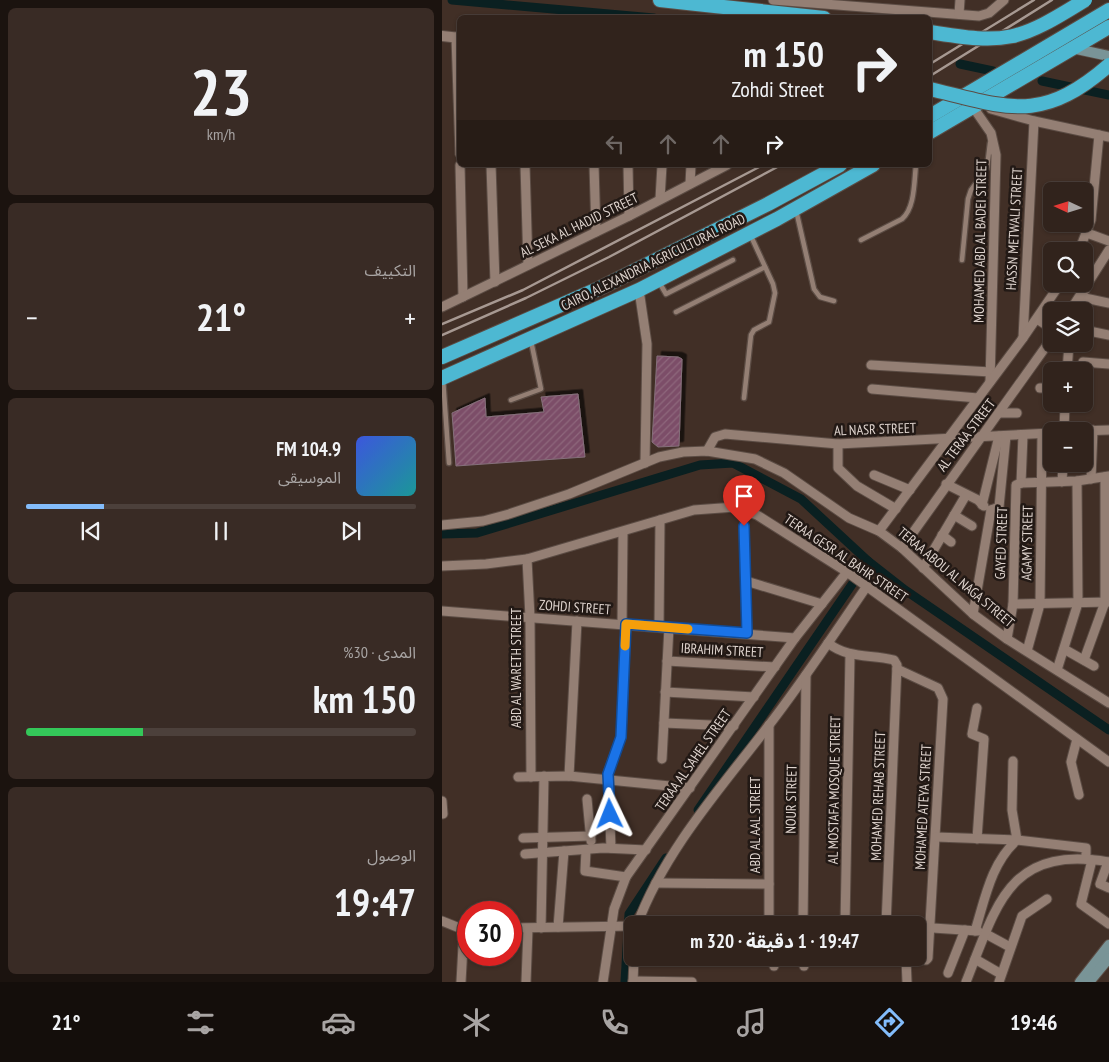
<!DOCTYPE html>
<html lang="ar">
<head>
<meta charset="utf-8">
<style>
	body { margin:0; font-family:"PT Sans Narrow","Noto Sans Arabic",sans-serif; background:#392b25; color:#f1f3f6; direction:rtl; height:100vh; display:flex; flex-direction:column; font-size:19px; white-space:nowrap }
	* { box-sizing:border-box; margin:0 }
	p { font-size:16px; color:#a8a4a3 }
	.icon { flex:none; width:28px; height:28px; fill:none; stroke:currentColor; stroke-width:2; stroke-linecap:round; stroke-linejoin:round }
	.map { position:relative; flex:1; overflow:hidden; direction:ltr }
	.panel { display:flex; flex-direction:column; gap:8px; padding:8px; background:#1b130f; width:442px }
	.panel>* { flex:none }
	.hud { position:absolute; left:15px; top:15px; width:475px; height:152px; border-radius:8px; box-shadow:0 1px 4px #0004,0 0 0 1px #4c403b; direction:rtl; background:#31231c; color:#f1f3f6; overflow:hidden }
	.needle { width:32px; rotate:274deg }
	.controls { position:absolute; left:601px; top:182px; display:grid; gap:10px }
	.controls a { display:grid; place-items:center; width:50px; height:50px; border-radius:8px; background:#31231c; box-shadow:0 1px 4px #0004,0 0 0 1px #4c403b; font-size:25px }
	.speed { position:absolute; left:15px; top:901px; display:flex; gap:10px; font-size:25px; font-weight:700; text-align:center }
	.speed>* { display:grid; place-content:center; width:65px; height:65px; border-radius:50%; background:#31231c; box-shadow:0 1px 4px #0004,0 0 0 1px #4c403b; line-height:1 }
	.speed .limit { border:8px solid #d22; background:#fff; color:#111 }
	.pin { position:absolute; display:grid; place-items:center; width:42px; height:42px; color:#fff; margin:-51px -21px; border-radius:50% 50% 50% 0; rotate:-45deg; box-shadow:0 0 5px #0007 }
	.pin .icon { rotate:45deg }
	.me { position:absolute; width:55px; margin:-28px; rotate:358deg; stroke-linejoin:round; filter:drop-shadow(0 0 4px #0008) }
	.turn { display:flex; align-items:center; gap:18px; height:105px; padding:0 25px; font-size:22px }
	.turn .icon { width:65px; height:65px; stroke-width:2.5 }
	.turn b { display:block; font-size:35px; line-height:42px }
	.lanes { display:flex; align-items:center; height:48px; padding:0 25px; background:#0003; justify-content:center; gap:25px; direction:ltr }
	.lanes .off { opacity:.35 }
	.big { font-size:38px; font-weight:700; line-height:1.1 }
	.panel .widget { flex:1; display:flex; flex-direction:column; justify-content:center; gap:8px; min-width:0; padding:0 18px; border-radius:8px; background:#392b25 }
	.panel .dial { align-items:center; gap:0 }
	.dial b { font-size:65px; line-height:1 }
	.song { display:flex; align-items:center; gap:15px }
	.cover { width:60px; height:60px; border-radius:8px; background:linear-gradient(135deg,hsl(230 70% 55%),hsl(180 70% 35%)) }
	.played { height:5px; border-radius:2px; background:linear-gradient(90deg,#83bcfb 20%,#4c403b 20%) }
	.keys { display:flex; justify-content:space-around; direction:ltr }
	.heat { display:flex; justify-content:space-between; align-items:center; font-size:28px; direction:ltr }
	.charge { height:8px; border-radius:4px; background:linear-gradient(90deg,#34c759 30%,#4c403b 0) }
	.trip { position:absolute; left:182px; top:916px; width:302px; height:50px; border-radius:8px; background:#31231c; box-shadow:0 1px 4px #0004,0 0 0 1px #4c403b; font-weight:700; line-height:50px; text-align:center; direction:rtl }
	.tabs { display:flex; height:80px; justify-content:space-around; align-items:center; background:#140e0b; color:#a8a4a3 }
	.tabs .icon { width:35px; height:35px }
	.tabs .active { color:#83bcfb }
	.tabs b { font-size:22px; color:#f1f3f6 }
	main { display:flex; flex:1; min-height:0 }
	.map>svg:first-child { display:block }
</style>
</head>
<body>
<main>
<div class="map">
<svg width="667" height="982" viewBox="0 0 667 982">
	<defs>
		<pattern id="building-hatch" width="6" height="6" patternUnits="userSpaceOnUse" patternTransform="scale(1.25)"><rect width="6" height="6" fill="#7c4e68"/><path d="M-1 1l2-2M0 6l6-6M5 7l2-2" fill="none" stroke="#8e677c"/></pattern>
		<filter id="shadow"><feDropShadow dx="4.5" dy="-4.5" stdDeviation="0" flood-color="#0009"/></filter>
	</defs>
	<rect width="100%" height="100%" fill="#412f26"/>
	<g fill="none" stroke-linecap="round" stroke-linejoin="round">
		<g stroke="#0a2021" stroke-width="9">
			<polyline points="10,0 212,18"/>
			<polyline points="518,64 551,71"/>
			<polyline points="600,81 667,95"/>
			<polyline points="0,534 35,533 258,465 291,463 359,499 426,561 463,590 667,730"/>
			<polyline points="256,810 426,561"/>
			<polyline points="183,982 187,914 224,858"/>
		</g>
	</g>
	<g fill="url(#building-hatch)" stroke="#85707b" filter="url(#shadow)">
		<polygon points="215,356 236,357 240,359 237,446 216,447 210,442"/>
		<polygon points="136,394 143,457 14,466 10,413 43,398 44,417 102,412 99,397"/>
	</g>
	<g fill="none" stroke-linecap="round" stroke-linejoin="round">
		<defs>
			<g id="service">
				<polyline points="354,210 372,289 378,297 392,301"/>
				<path d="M419 240 460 219C473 208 472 182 474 165"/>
				<polyline points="520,260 526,199 529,190 545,168 548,143"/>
				<polyline points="217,282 224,294 291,260"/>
				<polyline points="234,312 323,267"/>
				<polyline points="1,379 7,463"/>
				<polyline points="302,398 309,335 312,330 327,322 333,293 331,284 308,234"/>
				<polyline points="69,400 99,389 89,341"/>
			</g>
			<g id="minor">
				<polyline points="331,0 537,16 547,13 562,0"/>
				<polyline points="517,14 518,0"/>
				<polyline points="14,37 18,154"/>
				<polyline points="531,107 549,133 554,155 548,382"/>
				<polyline points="549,109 592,121 667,137"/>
				<polyline points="18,165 21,297"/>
				<polyline points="49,165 53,282"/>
				<polyline points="83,165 86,265"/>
				<polyline points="152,165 154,232"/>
				<polyline points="186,165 187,216"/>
				<polyline points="248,184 249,165"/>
				<polyline points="218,199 220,165"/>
				<polyline points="645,233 667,241"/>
				<polyline points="637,251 649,220 657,135"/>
				<polyline points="632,284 643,290"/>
				<polyline points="197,290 205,344 203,463"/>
				<polyline points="638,297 667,303"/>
				<polyline points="0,307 187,216 285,165"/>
				<polyline points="628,311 667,250"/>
				<polyline points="595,319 610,329"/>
				<polyline points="642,330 667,335"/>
				<polyline points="581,338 592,121"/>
				<polyline points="641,362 667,364"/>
				<polyline points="429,365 549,372"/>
				<polyline points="625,371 627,344"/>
				<polyline points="598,388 610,388"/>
				<polyline points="430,389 536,398"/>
				<polyline points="558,413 575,413"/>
				<polyline points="622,431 623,404"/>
				<polyline points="637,431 667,430"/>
				<polyline points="396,444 396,468 415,486 454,509"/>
				<polyline points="265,451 273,437 283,434 396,444 610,433"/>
				<polyline points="432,475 468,490"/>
				<polyline points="649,479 651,430"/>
				<polyline points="620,482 621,464"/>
				<polyline points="579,483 635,481 667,476"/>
				<polyline points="579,483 581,435"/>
				<polyline points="504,484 536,500 542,506"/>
				<polyline points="540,505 557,436"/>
				<polyline points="549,510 557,507 564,436"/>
				<polyline points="512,515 530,526"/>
				<polyline points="0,525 41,521 67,514 127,494 217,457 241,452 265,451 313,459 342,473 407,518 437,531 460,548 531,614 565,639 667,703"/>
				<polyline points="302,526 305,633"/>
				<polyline points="437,531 581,338 618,284"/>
				<polyline points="500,535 509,542"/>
				<polyline points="460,548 610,338"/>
				<polyline points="85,559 88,617 89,777"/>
				<polyline points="0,566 44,564 85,559 252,510 293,507 315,515 405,572 667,762"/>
				<polyline points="481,568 524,495"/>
				<polyline points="304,581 380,604"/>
				<polyline points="571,604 667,602"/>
				<polyline points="0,611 353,638"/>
				<polyline points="531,614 549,510"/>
				<polyline points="180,624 181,532"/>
				<polyline points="217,627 218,520"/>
				<polyline points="565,639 571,604 574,485 579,483"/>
				<path d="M386 643C406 659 428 654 452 660L455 665 444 925"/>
				<polyline points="622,649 652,666"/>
				<polyline points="585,651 598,604 600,434"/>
				<polyline points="642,660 663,602 663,477"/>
				<polyline points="225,661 333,667"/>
				<polyline points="455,669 496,688 501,699 486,958 484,960 464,959"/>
				<polyline points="615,670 636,603 635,481"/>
				<polyline points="223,692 312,697"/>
				<polyline points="535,708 530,734 542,739 535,839"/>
				<polyline points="222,723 292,726"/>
				<polyline points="635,739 629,762 637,795"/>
				<polyline points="220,759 227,627"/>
				<polyline points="127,776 135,621"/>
				<polyline points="76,777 127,776 248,788"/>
				<polyline points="145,799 149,841"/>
				<polyline points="0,801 1,814"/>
				<polyline points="494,837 575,840 644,848 644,859"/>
				<polyline points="81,838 149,836"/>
				<polyline points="169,848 166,773 179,737 184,624"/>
				<polyline points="144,850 143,871 184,877"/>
				<polyline points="83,854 161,848 204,850"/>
				<polyline points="650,860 639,904 667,924"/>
				<polyline points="666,862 658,884 667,888"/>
				<polyline points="214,883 327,884"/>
				<polyline points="0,921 15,927 26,928"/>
				<path d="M195 925C222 852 277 790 324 729 360 683 392 634 425 586"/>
				<polyline points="316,925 372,925"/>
				<polyline points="327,925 327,725"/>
				<polyline points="361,925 364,675"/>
				<polyline points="403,925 408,655"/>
				<polyline points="116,927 122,851"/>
				<polyline points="476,927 536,931"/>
				<polyline points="69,928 191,926"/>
				<polyline points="99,928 102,776"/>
				<path d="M533 931C543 899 549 863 575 840L570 810 571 761"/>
				<polyline points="544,934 568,947"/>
				<polyline points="464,958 465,982"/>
				<polyline points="533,959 559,974"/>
				<polyline points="332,966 332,958"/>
				<polyline points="362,966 362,958"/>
				<polyline points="506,973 523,930"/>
				<polyline points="191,981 250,982"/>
				<polyline points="19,982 22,928"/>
				<polyline points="84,982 86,929"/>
				<polyline points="161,982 172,909 184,877 353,638 405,572"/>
				<polyline points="191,982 192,958"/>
				<path d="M524 982C555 904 567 845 667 862"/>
				<polyline points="557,982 580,916 605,899"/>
			</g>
			<polyline id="tertiary" points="0,36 18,38"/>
			<g id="secondary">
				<polyline points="630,48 667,56"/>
				<polyline points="638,982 667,945"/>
				<polyline points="647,982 667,958"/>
			</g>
			<g id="trunk">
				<polyline points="218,0 382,18"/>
				<polyline points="488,116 667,10"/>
				<polyline points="488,132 667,27"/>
				<polyline points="0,357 158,288 326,204 398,165"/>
				<polyline points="0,378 197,290 335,219 431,165"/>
			</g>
		</defs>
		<use href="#service" stroke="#5b4c44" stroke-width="7"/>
		<use href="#minor" stroke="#5b4c44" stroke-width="11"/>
		<use href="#tertiary" stroke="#5b4c44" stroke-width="12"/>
		<use href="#secondary" stroke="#5b4c44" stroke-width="12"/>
		<use href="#trunk" stroke="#5b4c44" stroke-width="16"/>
		<use href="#service" stroke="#947f74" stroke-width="4.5"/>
		<use href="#minor" stroke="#947f74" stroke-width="9"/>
		<use href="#tertiary" stroke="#947f74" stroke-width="10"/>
		<use href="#secondary" stroke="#799497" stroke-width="10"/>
		<use href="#trunk" stroke="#4db8d2" stroke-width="14"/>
		<g stroke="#a79992" stroke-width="2.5">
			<polyline points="488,64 592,0"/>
			<polyline points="488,76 610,0"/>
			<polyline points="0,324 81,290 321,165"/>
			<polyline points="0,335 84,298 167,257 339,165"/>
		</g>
		<defs>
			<g id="trunk-bridge">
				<path d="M488 32C565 45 577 41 643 0"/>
				<path d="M488 89C567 108 599 124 667 65"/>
			</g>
		</defs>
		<use href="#trunk-bridge" stroke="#5b4c44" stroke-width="16" stroke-linecap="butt"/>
		<use href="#trunk-bridge" stroke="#4db8d2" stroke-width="14"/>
	</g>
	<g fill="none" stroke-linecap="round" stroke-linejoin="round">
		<defs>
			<polyline id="route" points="168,814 166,774 179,737 184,624 305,633 302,526"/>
		</defs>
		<use href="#route" stroke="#114b97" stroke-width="12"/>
		<use href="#route" stroke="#1a73e8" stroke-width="9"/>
		<polyline stroke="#f59e0b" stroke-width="9" points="183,646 184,624 246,629"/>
	</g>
	<g text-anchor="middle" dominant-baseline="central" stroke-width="5" stroke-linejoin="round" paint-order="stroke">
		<g font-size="14" fill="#dfd4ce" stroke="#221915">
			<text transform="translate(137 225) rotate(-26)">AL SEKA AL HADID STREET</text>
			<text transform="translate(572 229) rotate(-87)">HASSN METWALI STREET</text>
			<text transform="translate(538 241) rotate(-89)">MOHAMED ABD AL BADEI STREET</text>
			<text transform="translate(211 262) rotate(-26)">CAIRO, ALEXANDRIA AGRICULTURAL ROAD</text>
			<text transform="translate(433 429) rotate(-2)">AL NASR STREET</text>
			<text transform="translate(524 435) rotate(-53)">AL TERAA STREET</text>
			<text transform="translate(559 543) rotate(-88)">GAYED STREET</text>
			<text transform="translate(585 543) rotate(-89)">AGAMY STREET</text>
			<text transform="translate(404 558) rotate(34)">TERAA GESR AL BAHR STREET</text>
			<text transform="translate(514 577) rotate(40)">TERAA ABOU AL NAGA STREET</text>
			<text transform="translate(133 607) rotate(4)">ZOHDI STREET</text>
			<text transform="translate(280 650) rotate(3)">IBRAHIM STREET</text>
			<text transform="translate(74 668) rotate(-90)">ABD AL WARETH STREET</text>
			<text transform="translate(251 760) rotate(-55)">TERAA AL SAHEL STREET</text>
			<text transform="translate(392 790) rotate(-89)">AL MOSTAFA MOSQUE STREET</text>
			<text transform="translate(436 796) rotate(-88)">MOHAMED REHAB STREET</text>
			<text transform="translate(349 799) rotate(-89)">NOUR STREET</text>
			<text transform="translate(481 807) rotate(-87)">MOHAMED ATEYA STREET</text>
			<text transform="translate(313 825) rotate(-90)">ABD AL AAL STREET</text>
		</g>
	</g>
</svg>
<div class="controls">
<a><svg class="needle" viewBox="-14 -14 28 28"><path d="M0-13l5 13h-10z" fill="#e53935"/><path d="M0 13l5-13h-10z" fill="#a8a4a3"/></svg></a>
<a><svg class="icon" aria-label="search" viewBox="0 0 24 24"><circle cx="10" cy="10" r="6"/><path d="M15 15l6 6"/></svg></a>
<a><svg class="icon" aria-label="layers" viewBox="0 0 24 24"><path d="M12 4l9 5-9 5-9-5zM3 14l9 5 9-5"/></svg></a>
<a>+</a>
<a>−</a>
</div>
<div class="speed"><div class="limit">30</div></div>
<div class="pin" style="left:302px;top:526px;background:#d93025"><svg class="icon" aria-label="arrive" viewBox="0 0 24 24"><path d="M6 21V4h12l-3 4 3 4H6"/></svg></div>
<svg class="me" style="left:168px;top:814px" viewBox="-20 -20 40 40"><path d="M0-17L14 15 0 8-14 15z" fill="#1a73e8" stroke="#fff" stroke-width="4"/></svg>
<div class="trip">19:47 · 1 دقيقة · 320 m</div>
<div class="hud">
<div class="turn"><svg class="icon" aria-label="right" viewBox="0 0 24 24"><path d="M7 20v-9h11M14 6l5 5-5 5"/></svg><div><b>150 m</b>Zohdi Street</div></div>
<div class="lanes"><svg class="icon off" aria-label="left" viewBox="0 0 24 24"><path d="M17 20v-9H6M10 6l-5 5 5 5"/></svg><svg class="icon off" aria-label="ahead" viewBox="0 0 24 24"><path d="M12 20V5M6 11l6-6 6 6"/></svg><svg class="icon off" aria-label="ahead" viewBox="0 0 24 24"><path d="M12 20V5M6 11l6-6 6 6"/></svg><svg class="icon" aria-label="right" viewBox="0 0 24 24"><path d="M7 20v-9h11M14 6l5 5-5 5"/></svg></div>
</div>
</div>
<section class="panel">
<div class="widget dial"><b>23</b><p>km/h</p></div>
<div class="widget"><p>التكييف</p>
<div class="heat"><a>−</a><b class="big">21°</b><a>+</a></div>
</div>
<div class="widget">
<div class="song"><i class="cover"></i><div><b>104.9 FM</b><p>الموسيقى</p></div></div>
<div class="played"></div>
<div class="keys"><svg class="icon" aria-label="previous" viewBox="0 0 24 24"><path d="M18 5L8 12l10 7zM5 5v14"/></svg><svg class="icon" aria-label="pause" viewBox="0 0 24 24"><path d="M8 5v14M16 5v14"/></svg><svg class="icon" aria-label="next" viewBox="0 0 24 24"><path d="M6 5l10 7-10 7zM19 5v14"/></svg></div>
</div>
<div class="widget"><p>المدى · 30%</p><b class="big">150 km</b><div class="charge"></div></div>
<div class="widget"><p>الوصول</p><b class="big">19:47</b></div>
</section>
</main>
<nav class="tabs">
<b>19:46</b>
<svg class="icon active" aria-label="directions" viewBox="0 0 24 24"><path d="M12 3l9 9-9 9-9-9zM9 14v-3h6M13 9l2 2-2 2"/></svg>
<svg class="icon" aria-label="music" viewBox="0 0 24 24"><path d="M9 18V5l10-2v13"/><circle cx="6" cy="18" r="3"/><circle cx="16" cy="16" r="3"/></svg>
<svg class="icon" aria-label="phone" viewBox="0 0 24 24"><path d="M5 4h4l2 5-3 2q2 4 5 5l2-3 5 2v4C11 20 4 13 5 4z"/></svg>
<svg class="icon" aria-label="climate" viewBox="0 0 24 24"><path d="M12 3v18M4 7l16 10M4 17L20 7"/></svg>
<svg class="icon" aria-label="car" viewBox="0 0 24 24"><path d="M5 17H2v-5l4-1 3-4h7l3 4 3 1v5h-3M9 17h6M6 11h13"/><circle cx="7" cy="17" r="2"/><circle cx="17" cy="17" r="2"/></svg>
<svg class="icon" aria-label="filters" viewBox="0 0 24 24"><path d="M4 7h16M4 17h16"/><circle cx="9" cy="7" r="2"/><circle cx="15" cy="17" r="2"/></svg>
<b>21°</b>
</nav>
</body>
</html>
